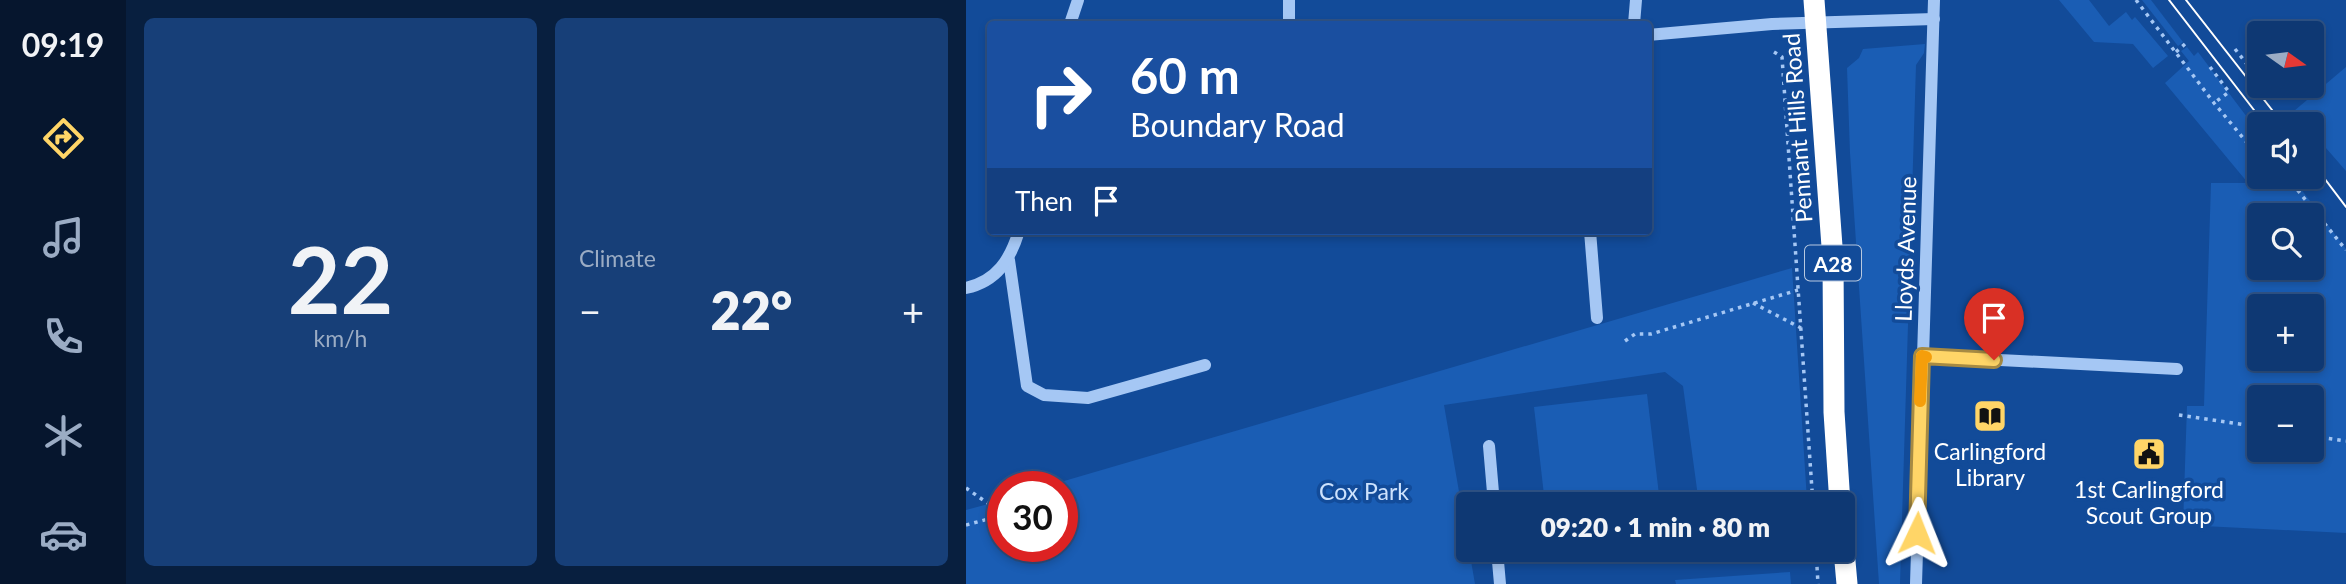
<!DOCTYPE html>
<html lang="en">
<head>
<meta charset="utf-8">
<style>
	body { margin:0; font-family:Lato,sans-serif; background:#173f78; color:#f1f3f6; height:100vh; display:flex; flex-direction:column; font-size:26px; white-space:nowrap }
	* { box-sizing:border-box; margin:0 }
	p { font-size:23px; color:#9bacc4 }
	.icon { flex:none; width:38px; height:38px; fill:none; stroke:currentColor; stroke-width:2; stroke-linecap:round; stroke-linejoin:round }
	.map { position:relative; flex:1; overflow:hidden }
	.sheet { display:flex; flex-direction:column; gap:18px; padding:18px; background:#081f3f; width:840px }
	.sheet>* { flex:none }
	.hud { position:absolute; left:21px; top:21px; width:665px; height:214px; border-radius:7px; box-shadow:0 4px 10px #0003,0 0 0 2px #2e5285; background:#1a4fa0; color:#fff; overflow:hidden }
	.needle { width:46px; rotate:104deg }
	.fabs { position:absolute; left:1281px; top:21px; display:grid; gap:14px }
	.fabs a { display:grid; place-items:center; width:77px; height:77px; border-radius:7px; background:#0e3873; box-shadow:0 4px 10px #0003,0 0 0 2px #2e5285; font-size:35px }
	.speed { position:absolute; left:21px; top:471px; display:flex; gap:14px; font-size:35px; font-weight:700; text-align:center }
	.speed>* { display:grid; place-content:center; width:91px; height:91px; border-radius:50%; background:#0e3873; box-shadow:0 4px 10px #0003,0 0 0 2px #2e5285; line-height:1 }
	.speed .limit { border:10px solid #d22; background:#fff; color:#111 }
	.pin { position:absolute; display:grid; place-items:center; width:60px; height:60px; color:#fff; margin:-72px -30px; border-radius:50% 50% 50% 0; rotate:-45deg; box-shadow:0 0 7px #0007 }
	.pin .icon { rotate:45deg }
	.me { position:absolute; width:77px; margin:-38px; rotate:2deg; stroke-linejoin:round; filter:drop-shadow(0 0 5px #0008) }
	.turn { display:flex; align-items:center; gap:24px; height:147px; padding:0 28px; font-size:32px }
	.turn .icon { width:91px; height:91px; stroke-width:2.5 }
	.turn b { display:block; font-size:49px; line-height:60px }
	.then { display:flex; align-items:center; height:66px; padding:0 28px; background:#0003; gap:14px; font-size:26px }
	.big { font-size:52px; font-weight:800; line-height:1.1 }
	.sheet .card { flex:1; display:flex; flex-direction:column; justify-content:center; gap:10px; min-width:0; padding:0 24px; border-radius:10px; background:#173f78 }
	.sheet .dial { align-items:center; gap:0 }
	.dial b { font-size:91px; line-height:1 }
	.heat { display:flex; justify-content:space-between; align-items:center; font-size:38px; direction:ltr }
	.sheet .tiles { flex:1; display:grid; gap:18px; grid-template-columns:repeat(2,1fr) }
	.trip { position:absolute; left:490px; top:492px; width:399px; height:70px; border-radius:7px; background:#0e3873; box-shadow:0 4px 10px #0003,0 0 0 2px #2e5285; font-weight:800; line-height:70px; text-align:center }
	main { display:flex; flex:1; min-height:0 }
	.menu { display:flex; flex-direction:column; width:126px; justify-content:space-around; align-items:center; background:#06162e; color:#9bacc4 }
	.menu .icon { width:49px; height:49px }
	.menu .selected { color:#ffd567 }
	.menu b { font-size:32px; color:#f1f3f6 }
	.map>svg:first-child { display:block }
</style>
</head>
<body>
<main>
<nav class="menu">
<b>09:19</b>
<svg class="icon selected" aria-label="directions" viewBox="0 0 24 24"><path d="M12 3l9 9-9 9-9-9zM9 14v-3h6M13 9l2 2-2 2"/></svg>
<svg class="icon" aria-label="music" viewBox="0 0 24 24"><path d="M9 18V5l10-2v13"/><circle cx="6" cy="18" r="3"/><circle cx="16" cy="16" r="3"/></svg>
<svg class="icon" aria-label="phone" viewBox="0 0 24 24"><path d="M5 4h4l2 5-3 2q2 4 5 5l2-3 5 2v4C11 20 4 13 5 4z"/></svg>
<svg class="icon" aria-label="climate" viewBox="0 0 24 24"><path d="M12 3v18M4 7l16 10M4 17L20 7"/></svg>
<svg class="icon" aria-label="car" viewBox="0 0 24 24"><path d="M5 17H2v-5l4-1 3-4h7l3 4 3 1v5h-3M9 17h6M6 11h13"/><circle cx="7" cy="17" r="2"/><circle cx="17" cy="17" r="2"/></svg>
</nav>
<section class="sheet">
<div class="tiles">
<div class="card dial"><b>22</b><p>km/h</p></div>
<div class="card"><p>Climate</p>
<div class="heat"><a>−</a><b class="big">22°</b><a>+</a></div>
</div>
</div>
</section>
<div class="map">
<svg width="1380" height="584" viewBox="0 0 1380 584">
	<rect width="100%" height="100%" fill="#124b99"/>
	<g fill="#1a5db4" fill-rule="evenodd">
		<polygon points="1093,0 1123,0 1143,26 1160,12 1166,20 1169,17 1202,56 1187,68 1167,44 1128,42"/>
		<polygon points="1176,0 1185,0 1217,42 1212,46"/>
		<polygon points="959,44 958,53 950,65 934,584 913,584 884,153 881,68 893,58 897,49"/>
		<path d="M1221 47 1228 56 1232 52 1293 133V177H1326L1380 249V533L1217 525 1221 406H1238L1245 183H1282L1199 83 1223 61 1215 51ZM1293 215H1346V268H1293ZM1293 306H1346V359H1293ZM1293 397H1346V450H1293Z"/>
		<polygon points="1380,67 1380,171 1346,132 1346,124 1339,124 1328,111"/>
		<polygon points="826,268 841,500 794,504 733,504 717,386 699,372 478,405 509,584 0,584 0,510 37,500 37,546 96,546 96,486 81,486"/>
		<polygon points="681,394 694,503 579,504 568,407"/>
		<polygon points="824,572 825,584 710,584 709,580"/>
	</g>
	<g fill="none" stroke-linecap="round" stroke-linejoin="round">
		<g stroke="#a5c7f4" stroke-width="3.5" stroke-dasharray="3.5 5" stroke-linecap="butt">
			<polyline points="1170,0 1248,103 1293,157"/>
			<polyline points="1269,49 1288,73"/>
			<polyline points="808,52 816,57 847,504"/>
			<polyline points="1210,52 1219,44"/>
			<polyline points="1244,67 1263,92 1248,103"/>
			<polyline points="1321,177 1380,250"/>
			<polyline points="787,303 835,328"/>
			<polyline points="659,341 669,334 685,334 832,290"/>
			<polyline points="1213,415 1293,427"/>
			<polyline points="1346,436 1380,441"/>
			<polyline points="0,488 37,514"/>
			<polyline points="0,525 37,515"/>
			<polyline points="850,550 852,584"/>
		</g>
		<g stroke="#a5c7f4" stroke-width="12">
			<polyline points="323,0 323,24"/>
			<polyline points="104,24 112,0"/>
			<polyline points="668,24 670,0"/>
			<polyline points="682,35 806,24 968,19"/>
			<polyline points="624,231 631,318"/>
			<polyline points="43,260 61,386 78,395 122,398 239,365"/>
			<path d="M0 288C31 281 44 260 53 231"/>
			<polyline points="956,356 1211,369"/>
			<polyline points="523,446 528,504"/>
			<polyline points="531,550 534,584"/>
			<polyline points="950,584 968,0"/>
		</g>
		<g stroke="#fff" stroke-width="21">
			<polyline points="848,0 867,260 868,412 874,504"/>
			<polyline points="877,539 881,584"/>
		</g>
		<g stroke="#fff" stroke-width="2">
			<polyline points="1203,0 1288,110"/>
			<polyline points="1220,0 1317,124"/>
			<polyline points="1346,162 1380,207"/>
		</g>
	</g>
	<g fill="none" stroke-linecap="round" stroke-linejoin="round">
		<defs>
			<polyline id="route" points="951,533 956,356 1028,360"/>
		</defs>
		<use href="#route" stroke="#a68a43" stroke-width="18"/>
		<use href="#route" stroke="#ffd567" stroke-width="12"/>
		<polyline stroke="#f59e0b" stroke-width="12" points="954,401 956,356 960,357"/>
	</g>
	<defs>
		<symbol id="library-square" viewBox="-11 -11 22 22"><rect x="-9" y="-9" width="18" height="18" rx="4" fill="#ffd567" stroke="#124b99"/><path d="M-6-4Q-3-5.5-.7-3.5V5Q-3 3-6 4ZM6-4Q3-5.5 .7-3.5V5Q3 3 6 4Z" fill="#111"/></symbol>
		<symbol id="civic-square" viewBox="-11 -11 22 22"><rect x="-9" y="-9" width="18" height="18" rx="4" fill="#ffd567" stroke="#124b99"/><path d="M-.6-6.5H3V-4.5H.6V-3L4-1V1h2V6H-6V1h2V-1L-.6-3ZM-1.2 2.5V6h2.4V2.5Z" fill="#111"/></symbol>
	</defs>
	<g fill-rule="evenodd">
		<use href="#library-square" x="1005" y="397" width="38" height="38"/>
		<use href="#civic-square" x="1164" y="435" width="38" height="38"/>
	</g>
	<g text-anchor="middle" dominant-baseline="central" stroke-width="7" stroke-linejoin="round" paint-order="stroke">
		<rect fill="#124b99" stroke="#b8c9e0" stroke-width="2" x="839" y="245.5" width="56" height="35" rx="5"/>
		<g font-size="21" font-weight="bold" fill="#fff">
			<text x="867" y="263">A28</text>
		</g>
		<g font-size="23" fill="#fff" stroke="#124b99">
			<text transform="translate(831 128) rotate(-94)">Pennant Hills Road</text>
			<text transform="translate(939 249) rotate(-88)">Lloyds Avenue</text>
		</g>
		<g font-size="23" fill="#fff" stroke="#124b99">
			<text x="1024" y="451">Carlingford<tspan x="1024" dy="26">Library</tspan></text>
			<text x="1183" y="489">1st Carlingford<tspan x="1183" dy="26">Scout Group</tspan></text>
		</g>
		<g font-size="23" fill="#cde2fd" stroke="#124b99">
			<text x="398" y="491">Cox Park</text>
		</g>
	</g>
</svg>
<div class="fabs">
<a><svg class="needle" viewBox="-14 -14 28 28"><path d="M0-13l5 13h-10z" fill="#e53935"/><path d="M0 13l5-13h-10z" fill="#9bacc4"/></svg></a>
<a><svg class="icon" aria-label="sound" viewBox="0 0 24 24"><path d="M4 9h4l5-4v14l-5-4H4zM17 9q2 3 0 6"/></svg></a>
<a><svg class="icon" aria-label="search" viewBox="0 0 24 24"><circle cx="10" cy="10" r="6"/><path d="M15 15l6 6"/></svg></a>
<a>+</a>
<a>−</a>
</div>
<div class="speed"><div class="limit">30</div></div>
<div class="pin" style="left:1028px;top:360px;background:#d93025"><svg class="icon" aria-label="arrive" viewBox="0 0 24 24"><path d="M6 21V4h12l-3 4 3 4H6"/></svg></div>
<svg class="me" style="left:951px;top:533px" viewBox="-20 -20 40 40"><path d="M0-17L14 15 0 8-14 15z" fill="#ffd567" stroke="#fff" stroke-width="4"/></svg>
<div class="trip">09:20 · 1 min · 80 m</div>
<div class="hud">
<div class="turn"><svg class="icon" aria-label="right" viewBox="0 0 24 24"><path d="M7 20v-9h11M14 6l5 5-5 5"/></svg><div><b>60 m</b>Boundary Road</div></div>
<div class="then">Then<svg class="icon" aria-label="arrive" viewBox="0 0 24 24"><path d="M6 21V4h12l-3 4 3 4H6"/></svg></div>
</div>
</div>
</main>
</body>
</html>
